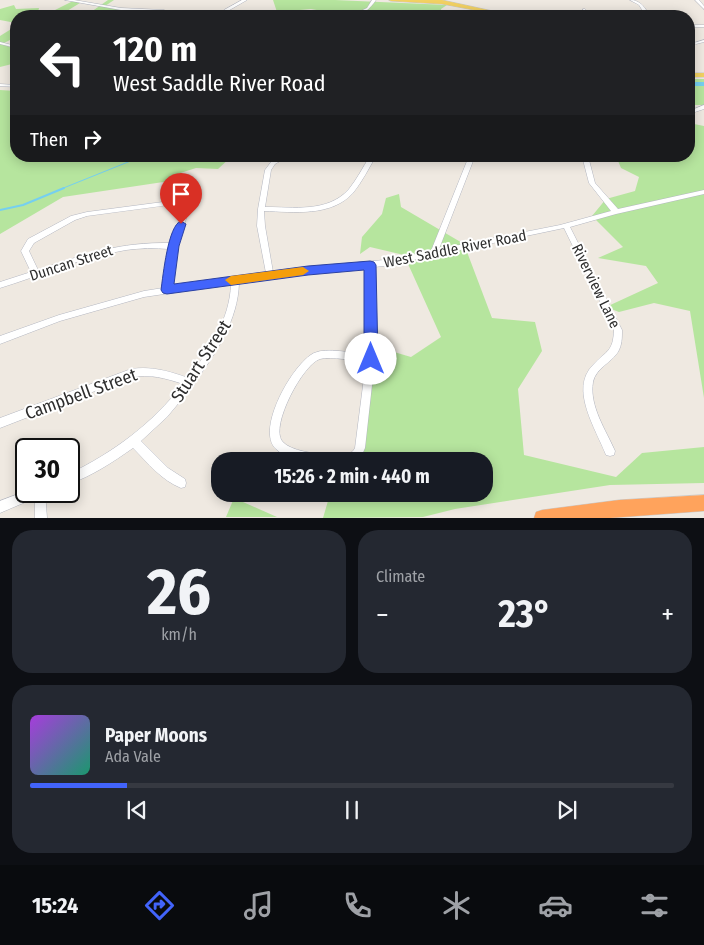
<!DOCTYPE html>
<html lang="en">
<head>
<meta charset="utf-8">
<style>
	body { margin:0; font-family:"Fira Sans Condensed",sans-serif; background:#242831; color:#f1f3f6; height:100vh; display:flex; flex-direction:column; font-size:19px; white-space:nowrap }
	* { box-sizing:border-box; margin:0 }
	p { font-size:16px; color:#9ea1a6 }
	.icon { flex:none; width:28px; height:28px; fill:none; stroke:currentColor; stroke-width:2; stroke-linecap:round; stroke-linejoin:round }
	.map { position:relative; height:518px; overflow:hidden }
	.sheet { display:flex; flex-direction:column; gap:12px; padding:12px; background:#0d0f14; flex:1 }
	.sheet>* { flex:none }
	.hud { position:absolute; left:10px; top:10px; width:685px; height:152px; border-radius:20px; box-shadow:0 2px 12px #0003; background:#202124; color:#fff; overflow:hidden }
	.speed { position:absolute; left:15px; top:438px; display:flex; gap:10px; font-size:25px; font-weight:700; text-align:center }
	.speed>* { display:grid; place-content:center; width:65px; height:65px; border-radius:50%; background:#171b24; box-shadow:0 2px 12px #0003; line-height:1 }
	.speed .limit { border:2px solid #111; border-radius:8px; background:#fff; color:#111 }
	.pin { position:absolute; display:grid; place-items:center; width:42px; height:42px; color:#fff; margin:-51px -21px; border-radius:50% 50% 50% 0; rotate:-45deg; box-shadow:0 0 5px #0007 }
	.pin .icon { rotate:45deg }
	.me { position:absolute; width:55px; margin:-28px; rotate:0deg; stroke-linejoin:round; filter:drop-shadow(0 0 4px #0008) }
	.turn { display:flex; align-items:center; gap:18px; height:105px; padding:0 20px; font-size:22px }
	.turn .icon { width:65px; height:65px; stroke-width:2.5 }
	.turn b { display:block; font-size:35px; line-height:42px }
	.then { display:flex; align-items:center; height:48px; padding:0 20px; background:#0003; gap:10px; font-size:19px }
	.big { font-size:38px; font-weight:700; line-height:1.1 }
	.sheet .tile { flex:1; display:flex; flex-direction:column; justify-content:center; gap:8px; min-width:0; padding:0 18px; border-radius:20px; background:#242831 }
	.sheet .dial { align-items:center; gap:0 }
	.dial b { font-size:65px; line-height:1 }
	.song { display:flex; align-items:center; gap:15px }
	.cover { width:60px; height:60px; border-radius:8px; background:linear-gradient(135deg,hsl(280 70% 55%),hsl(160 70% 35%)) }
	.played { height:5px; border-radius:2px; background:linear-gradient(90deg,#4264fb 15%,#363941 15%) }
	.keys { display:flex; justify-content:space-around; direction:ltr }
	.heat { display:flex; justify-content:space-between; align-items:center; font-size:28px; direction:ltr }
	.sheet .tiles { flex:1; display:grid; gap:12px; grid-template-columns:1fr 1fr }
	.tile:last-child { grid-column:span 2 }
	.trip { position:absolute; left:211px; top:452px; width:282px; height:50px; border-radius:20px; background:#171b24; box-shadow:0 2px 12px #0003; font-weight:700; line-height:50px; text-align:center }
	.tabs { display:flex; height:80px; justify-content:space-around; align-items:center; background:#090b0e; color:#9ea1a6 }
	.tabs .icon { width:35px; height:35px }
	.tabs .active { color:#4264fb }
	.tabs b { font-size:22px; color:#f1f3f6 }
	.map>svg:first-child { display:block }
</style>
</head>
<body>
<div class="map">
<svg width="704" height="518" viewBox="0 0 704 518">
	<rect width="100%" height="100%" fill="#efe9e1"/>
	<g fill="#b6e59e">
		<path d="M108 0H114L105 6 123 9C110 17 104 18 91 12Z"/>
		<polygon points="273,0 335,0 447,5 441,9 442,16 367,16 359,13 350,16 311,9 277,12"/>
		<polygon points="73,1 80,3 62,14 81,16 16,16 16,23 0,20 0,9 14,5 16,9 39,8 38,12 49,13"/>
		<polygon points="16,26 16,37 2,44 16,49 16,63 0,67 0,36"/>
		<rect x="689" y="79" width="15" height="26"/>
		<polygon points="0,90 16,91 16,156 232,156 218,169 196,168 171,176 170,181 63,197 0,234"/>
		<polygon points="689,123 704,126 704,398 690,311 654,303 619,312 606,307 658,283 646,266 598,258 623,247 592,216 606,199 635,191 639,177 621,168 616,156 689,156"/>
		<polygon points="399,194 401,207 464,244 492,318 535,322 542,351 518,389 524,455 616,477 642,453 704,447 704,483 610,485 455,509 423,517 323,518 330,494 485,494 485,461 361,461 377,347 411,357 441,337 404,255 370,247 360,254 362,237 382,214 386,198"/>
		<polygon points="234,498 277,517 226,517"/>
	</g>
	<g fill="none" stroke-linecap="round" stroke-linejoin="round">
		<polyline stroke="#75cff0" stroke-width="1" points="61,189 138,158 148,156"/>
		<polyline stroke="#75cff0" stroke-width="2" points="0,210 23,205 64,188"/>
		<rect fill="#75cff0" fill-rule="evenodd" x="689" y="82" width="15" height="4"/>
		<defs>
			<g id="minor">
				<polygon points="65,0 74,0 121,8 164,10 166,11 164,12 121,10"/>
				<polygon points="242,0 247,0 226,12 224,16 220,16 224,10"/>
				<path d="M372 0H376C370 9 362 16 350 16L367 8Z"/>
				<path d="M630 0C641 0 645 8 650 16H646L639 5Z"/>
				<polygon points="695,0 699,0 704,6 704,9"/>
				<polygon points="583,9 585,9 589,16 585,16"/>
				<rect x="689" y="25" width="15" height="2"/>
				<polygon points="704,40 704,42 696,44 694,43"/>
				<polygon points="0,42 16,46 16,48 0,44"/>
				<polygon points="0,84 16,85 16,87 0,86"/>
				<polygon points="704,105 704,109 695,112 692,110"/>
				<path d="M281 156H289L275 164 271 170 265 207C293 207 328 213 349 189 357 179 363 167 370 156H376C369 168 362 182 353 193 331 217 294 212 264 211L265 226 273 272 308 267 384 260 431 251 469 156H475L439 249 560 225 611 211 589 183 582 156H588L595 183 618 209 704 190V194L616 214 570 227 622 330C622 338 622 345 618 352 611 363 596 368 593 382 589 406 606 430 615 451L614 455 610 456 606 455C596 429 569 389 593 365 607 350 613 352 614 330L564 228 384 266 374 267 373 307 376 349 365 448C359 462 357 462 343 461 345 455 352 454 355 448L366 362C353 361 332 356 320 359 303 364 270 426 282 441 291 452 316 453 329 456L333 457 334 461C315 461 291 464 276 449 255 430 293 363 314 353 327 347 352 353 367 355L368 349 365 307 366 267 308 273 239 283C238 320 216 353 195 382L194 386 192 387 167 417 141 441 168 468 185 479 186 483 185 487 181 488C161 480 148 463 133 448 113 462 92 476 69 484V474C114 452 152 424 183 384 165 378 150 374 131 377L0 428V418L131 369C151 366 169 371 188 378 209 351 230 319 231 284L144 297 60 321 0 344V336L59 315 144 291 163 288 169 249C155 248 140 248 126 250 83 257 42 275 0 288V282L31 272 21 251 28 239 71 216 87 212 178 200 186 203 189 210 177 246 171 287 266 273 257 226 258 209 265 170 271 162ZM177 204 181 206 183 210 170 243C120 242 85 254 38 270L29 251 34 243 75 220 87 216Z"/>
				<polygon points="26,491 45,491 47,518 35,518 35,498 0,513 0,501"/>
			</g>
			<g id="major">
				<polygon points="389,0 442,0 516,16 506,16 442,4 391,1"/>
				<rect x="689" y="73" width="15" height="4"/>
			</g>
			<polygon id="highway" points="704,495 704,511 610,518 534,518 536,512 542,510 619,500"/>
		</defs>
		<use href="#minor" stroke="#b4b7c1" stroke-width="1"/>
		<use href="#major" stroke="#c9c9c9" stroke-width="1"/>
		<use href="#highway" stroke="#c9c9c9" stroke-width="1"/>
		<use href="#minor" fill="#fff" fill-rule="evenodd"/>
		<use href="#major" fill="#f2d163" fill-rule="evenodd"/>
		<use href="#highway" fill="#ffa35c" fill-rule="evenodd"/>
	</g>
	<path fill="#4264fb" stroke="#2b41a3" d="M181 221 186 224 179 246 174 284 308 266 370 261 374 262 376 265 378 359 376 363 371 365 366 363 364 359V270L308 275 167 294 163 293 161 290C163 276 168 225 181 221Z"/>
	<polygon fill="#f59e0b" points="303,267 309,271 303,275 231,285 225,280 231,276"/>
	<g text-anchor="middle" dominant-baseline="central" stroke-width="4" stroke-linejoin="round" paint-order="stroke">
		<g font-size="15" fill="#2e2e2e" stroke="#fff">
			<text transform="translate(455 249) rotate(-11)">West Saddle River Road</text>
			<text transform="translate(71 263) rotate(-18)">Duncan Street</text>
			<text transform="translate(596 286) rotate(64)">Riverview Lane</text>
		</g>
		<g font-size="18" fill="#2e2e2e" stroke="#fff">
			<text transform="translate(201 361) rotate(-57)">Stuart Street</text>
			<text transform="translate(81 394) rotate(-20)">Campbell Street</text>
		</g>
	</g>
</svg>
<div class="speed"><div class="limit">30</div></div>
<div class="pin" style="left:181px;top:224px;background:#d93025"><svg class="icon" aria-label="arrive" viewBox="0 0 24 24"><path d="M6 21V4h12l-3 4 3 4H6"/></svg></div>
<svg class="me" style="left:371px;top:359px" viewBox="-20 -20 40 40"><circle r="19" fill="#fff"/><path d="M0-13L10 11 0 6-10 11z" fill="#4264fb"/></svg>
<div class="trip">15:26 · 2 min · 440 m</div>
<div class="hud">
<div class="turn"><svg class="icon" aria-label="left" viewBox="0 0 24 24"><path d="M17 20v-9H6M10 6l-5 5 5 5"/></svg><div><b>120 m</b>West Saddle River Road</div></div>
<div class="then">Then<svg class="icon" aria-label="right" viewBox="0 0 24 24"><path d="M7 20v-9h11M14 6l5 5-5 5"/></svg></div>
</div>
</div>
<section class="sheet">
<div class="tiles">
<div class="tile dial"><b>26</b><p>km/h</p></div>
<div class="tile"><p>Climate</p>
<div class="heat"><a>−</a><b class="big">23°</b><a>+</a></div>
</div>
<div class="tile">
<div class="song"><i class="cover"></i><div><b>Paper Moons</b><p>Ada Vale</p></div></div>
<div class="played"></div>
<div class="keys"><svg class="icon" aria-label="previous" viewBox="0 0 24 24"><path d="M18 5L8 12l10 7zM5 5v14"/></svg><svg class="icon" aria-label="pause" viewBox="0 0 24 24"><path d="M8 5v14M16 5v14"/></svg><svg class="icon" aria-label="next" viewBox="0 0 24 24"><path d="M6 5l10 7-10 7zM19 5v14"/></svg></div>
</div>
</div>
</section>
<nav class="tabs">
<b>15:24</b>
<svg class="icon active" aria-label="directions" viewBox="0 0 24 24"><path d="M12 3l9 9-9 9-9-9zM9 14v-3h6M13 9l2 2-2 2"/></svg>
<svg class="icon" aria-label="music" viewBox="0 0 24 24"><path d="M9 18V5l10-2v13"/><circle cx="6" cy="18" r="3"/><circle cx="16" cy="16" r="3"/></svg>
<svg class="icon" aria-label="phone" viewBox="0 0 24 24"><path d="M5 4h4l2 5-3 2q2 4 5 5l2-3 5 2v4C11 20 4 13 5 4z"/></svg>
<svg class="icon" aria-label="climate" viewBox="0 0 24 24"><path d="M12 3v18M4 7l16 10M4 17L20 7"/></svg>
<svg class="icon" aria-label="car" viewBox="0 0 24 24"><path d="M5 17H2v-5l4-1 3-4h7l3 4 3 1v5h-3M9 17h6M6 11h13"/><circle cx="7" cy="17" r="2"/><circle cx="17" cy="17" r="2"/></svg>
<svg class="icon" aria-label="filters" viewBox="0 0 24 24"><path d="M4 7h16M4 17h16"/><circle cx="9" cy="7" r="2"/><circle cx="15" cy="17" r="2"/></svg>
</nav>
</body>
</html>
